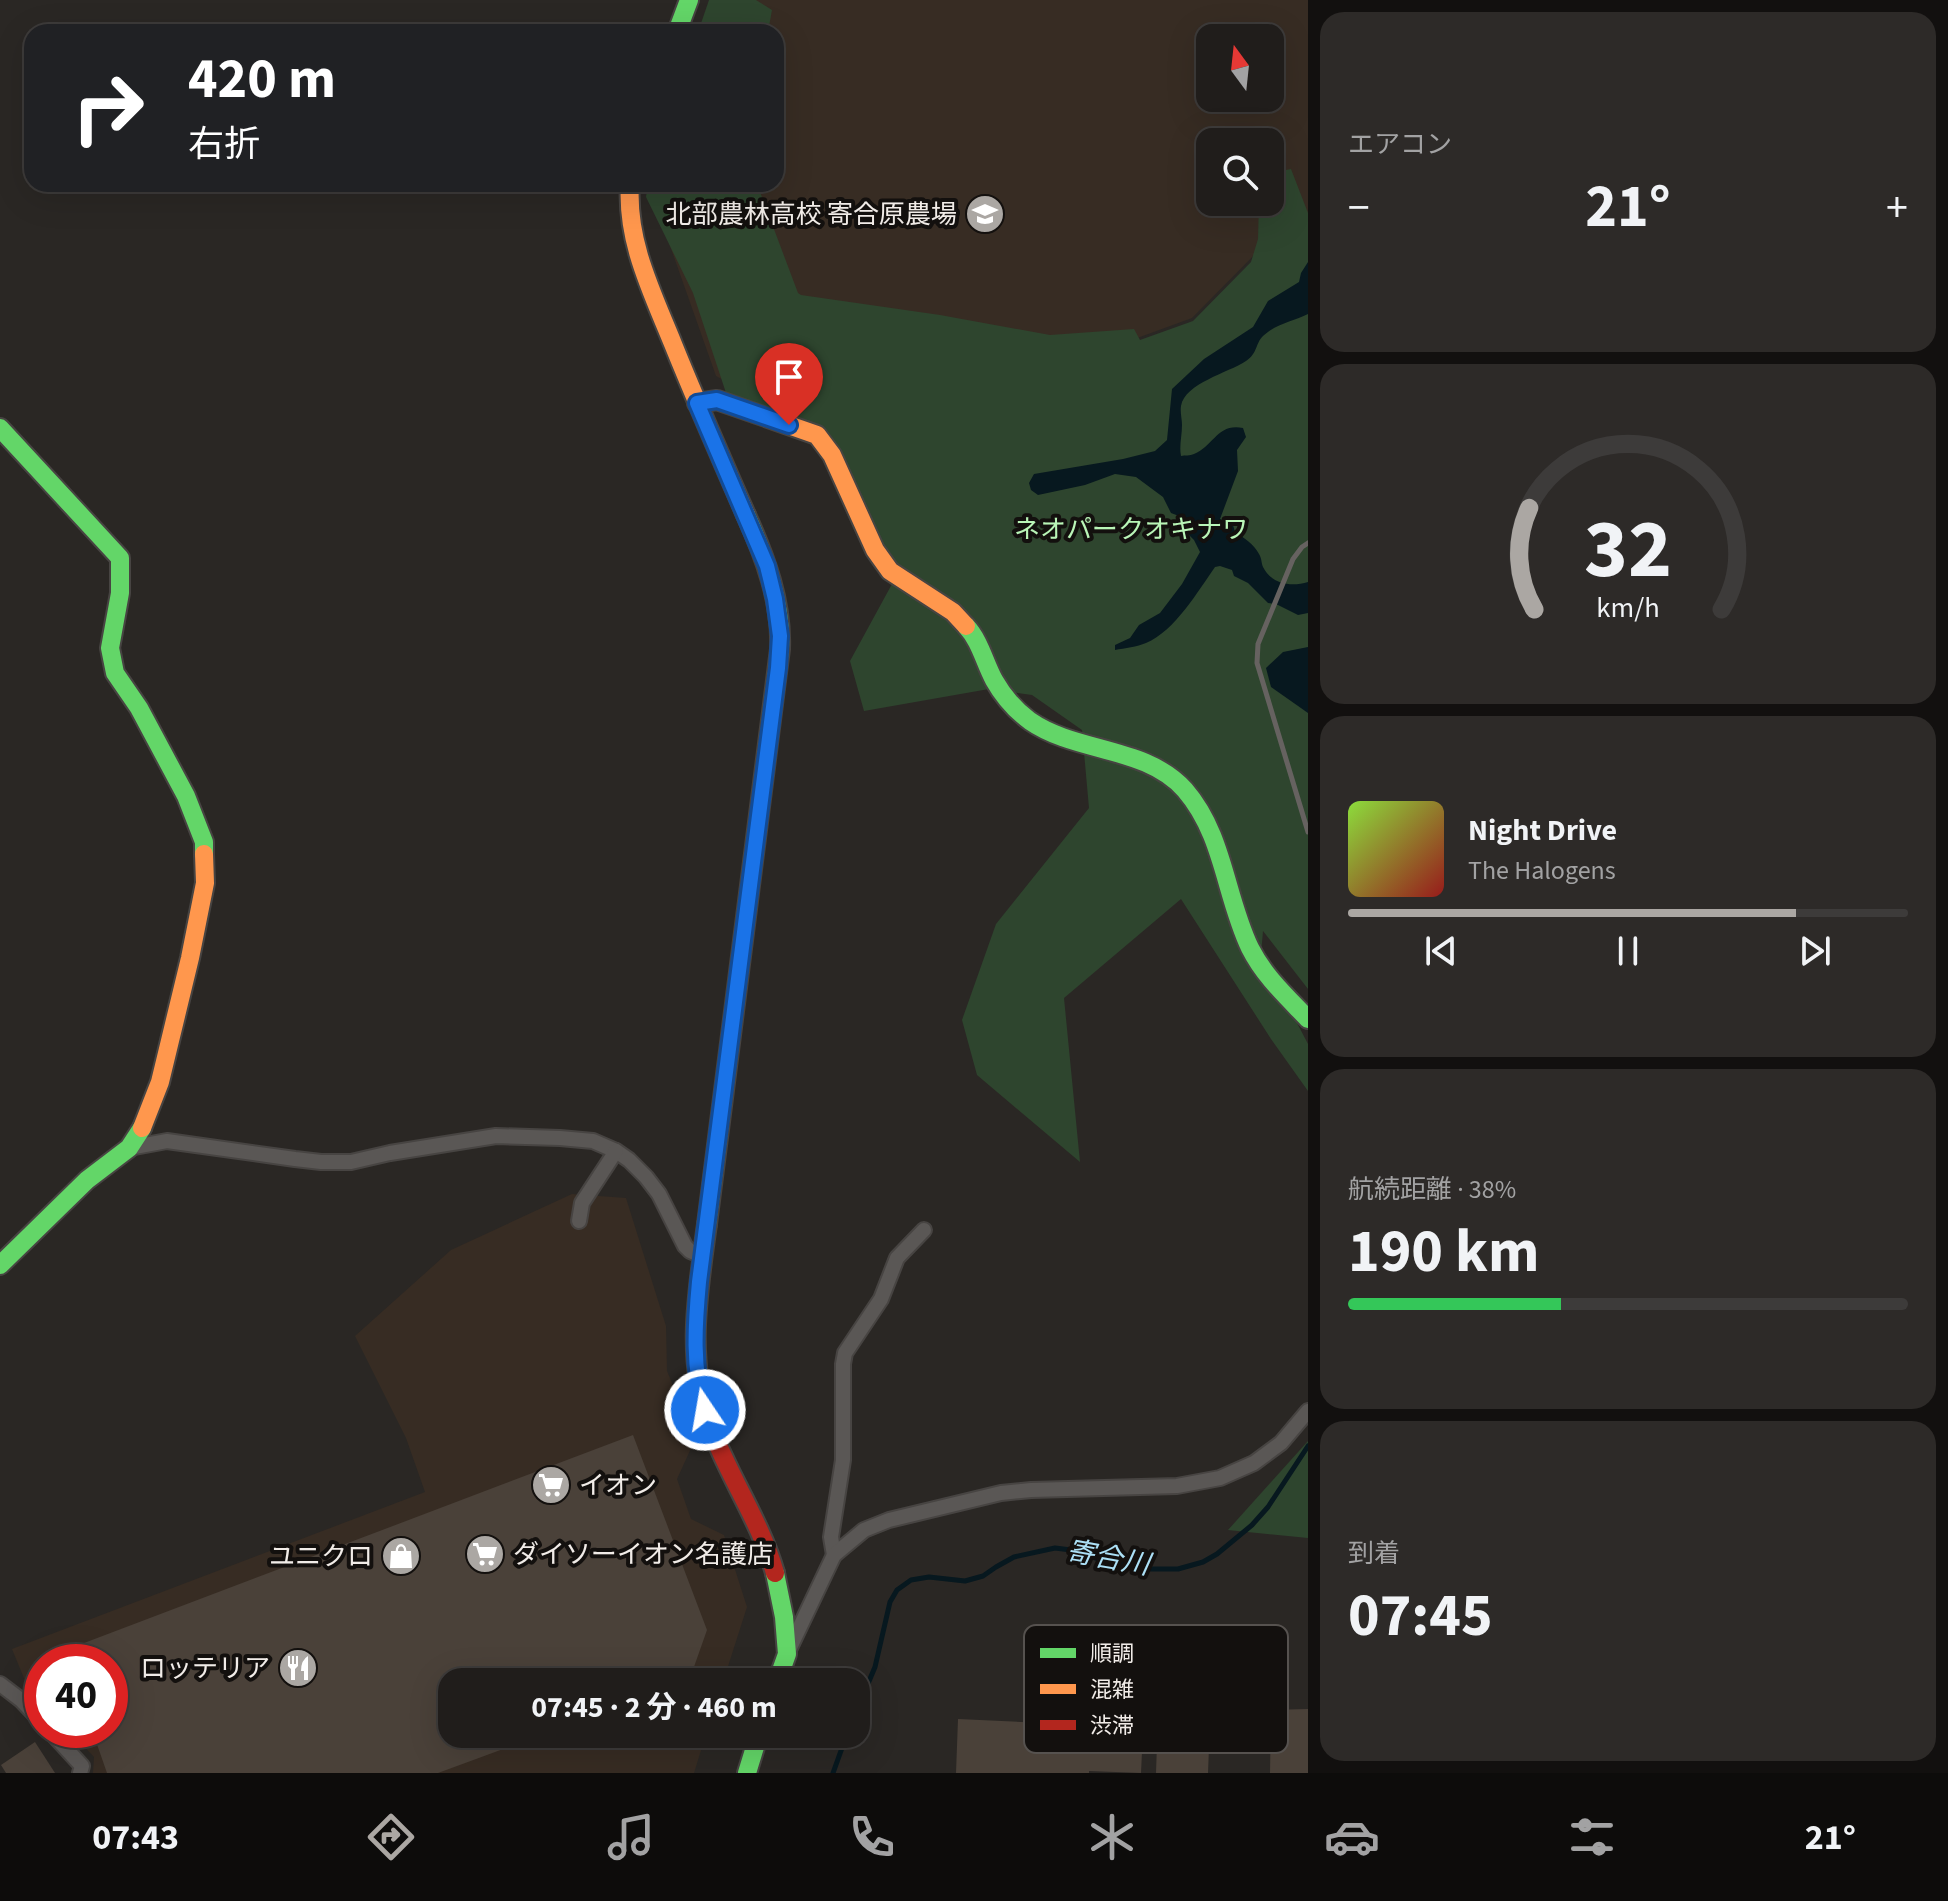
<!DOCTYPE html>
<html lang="ja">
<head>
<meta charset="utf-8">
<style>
	body { margin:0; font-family:"Source Sans 3","Noto Sans JP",sans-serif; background:#2d2a28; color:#f1f3f6; height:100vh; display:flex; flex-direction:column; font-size:30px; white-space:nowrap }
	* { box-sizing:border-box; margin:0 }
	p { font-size:26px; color:#a2a2a3 }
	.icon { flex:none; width:44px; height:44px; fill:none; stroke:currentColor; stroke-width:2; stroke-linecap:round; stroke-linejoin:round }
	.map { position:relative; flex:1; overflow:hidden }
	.sheet { display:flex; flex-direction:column; gap:12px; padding:12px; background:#12100f; width:640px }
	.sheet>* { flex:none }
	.hud { position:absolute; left:24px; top:24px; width:760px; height:168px; border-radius:24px; box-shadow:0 8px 32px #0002,0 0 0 2px #3d3b3a; background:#202124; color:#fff; overflow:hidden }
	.needle { width:52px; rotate:345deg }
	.buttons { position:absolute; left:1196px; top:24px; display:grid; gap:16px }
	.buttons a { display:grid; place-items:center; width:88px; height:88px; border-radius:16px; background:#201d1b; box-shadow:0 8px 32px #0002,0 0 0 2px #3d3b3a; font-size:40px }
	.speed { position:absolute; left:24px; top:1644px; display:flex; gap:16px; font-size:40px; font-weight:700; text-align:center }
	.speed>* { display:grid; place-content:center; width:104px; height:104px; border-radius:50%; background:#201d1b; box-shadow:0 8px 32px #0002,0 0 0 2px #3d3b3a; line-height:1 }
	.speed .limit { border:12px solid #d22; background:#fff; color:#111 }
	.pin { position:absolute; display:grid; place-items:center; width:68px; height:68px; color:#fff; margin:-82px -34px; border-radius:50% 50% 50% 0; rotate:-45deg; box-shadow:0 0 8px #0007 }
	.pin .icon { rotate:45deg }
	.me { position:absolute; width:88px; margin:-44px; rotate:348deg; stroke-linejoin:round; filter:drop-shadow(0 0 6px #0008) }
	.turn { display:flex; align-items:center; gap:28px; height:168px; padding:0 32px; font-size:36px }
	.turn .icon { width:104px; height:104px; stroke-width:2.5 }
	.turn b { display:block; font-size:56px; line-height:68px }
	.big { font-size:60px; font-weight:700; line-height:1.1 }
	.sheet .card { flex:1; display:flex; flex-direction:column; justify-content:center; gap:12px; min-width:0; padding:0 28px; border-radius:24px; background:#2d2a28 }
	.sheet .dial { align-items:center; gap:0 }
	.dial svg { height:208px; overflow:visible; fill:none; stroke:#3d3b3a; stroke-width:7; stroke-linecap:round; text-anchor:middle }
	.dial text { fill:#f1f3f6; stroke:none }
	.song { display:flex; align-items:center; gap:24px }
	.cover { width:96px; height:96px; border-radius:12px; background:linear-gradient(135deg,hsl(90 70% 55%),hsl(0 70% 35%)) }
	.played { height:8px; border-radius:4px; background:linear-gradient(90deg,#aba7a3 80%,#3d3b3a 80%) }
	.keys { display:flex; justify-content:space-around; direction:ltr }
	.heat { display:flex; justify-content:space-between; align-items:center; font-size:44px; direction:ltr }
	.charge { height:12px; border-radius:6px; background:linear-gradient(90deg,#34c759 38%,#3d3b3a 0) }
	.trip { position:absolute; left:438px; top:1668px; width:432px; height:80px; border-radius:24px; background:#201d1b; box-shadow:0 8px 32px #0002,0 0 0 2px #3d3b3a; font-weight:700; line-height:80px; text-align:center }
	.tabs { display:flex; height:128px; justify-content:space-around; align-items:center; background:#0d0c0b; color:#a2a2a3 }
	.tabs .icon { width:56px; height:56px }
	.tabs .selected { color:#aba7a3 }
	.tabs b { font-size:36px; color:#f1f3f6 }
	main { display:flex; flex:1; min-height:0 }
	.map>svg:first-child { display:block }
</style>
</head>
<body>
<main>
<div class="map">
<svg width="1308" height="1773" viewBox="0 0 1308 1773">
	<rect width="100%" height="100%" fill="#2a2724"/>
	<g fill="#372c23" fill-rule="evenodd">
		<path d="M723 0H1308V228L1265 244 1192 318 978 396 801 421 716 376 663 226V184H776V32H710ZM1210 38H1270V98H1210ZM1210 142H1270V202H1210Z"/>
		<polygon points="572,1194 626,1198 666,1326 667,1371 679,1400 693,1444 677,1479 691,1519 724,1535 747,1607 723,1682 452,1682 452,1734 706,1734 694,1773 93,1773 94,1757 68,1730 110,1730 110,1662 42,1662 42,1703 28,1688 12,1649 425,1492 406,1438 355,1336 451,1250"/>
	</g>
	<g fill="#2e452e">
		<polygon points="709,0 756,0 772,10 768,32 698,32"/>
		<polygon points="1291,169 1308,213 1308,989 1263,931 1261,954 1308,1044 1308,1091 1271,1039 1181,899 1064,998 1080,1162 977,1075 962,1020 996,924 1089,808 1082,730 1032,695 989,689 864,711 850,661 892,584 828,433 727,396 693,293 646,197 648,184 757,184 798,293 801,295 940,315 1050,335 1134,329 1140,340 1193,321 1251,262 1258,239 1259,202 1270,202 1270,173"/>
		<polygon points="1308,1441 1308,1538 1228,1530"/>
	</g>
	<g fill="#07181f">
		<path d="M1308 262V314C1294 321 1275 324 1263 336 1255 344 1258 353 1246 361 1228 373 1185 383 1181 406 1180 412 1182 419 1182 425 1182 436 1179 446 1181 456 1185 455 1190 456 1194 454 1214 446 1217 423 1243 428L1246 437 1237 450 1238 471 1220 519 1233 525 1235 532C1244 538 1254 544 1259 554 1262 559 1261 562 1263 567 1272 585 1292 587 1308 582V613L1298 615 1276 604 1268 603 1248 583 1234 576 1232 570 1220 566 1215 567C1198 591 1175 631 1146 643 1137 647 1125 648 1115 650V645L1130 638 1139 625 1160 613 1182 584 1200 552 1194 540 1182 528 1179 516 1171 513 1163 497 1136 477 1115 474 1085 485 1038 495 1031 490 1029 483 1034 474 1123 459 1155 451 1167 440 1172 389 1204 359 1253 327 1268 301 1299 282 1301 273Z"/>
		<polygon points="1308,647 1308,713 1271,687 1266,668 1283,652"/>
	</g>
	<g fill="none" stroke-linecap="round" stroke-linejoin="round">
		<g stroke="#07181f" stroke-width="5">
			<polyline points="856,1712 875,1667 890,1602 897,1590 911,1580 929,1577 965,1581 983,1576 996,1567 1014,1557 1055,1548 1071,1550 1101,1560 1148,1569 1178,1569 1203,1562 1217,1554 1252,1525 1268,1507 1308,1446"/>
			<polyline points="833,1773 847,1734"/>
		</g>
	</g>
	<g fill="#4a4139">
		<polygon points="633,1435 707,1630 689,1681 452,1682 452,1734 544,1734 438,1773 107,1773 92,1730 110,1730 110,1662 67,1662 63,1651"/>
		<polygon points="1159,1685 1198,1686 1197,1695 1211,1696 1208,1773 1156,1773"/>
		<polygon points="1119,1699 1125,1700 1125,1709 1144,1709 1141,1773 1089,1771 1089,1773 956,1773 958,1719 1063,1724 1069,1708 1118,1710"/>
		<polygon points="1308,1709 1308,1773 1270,1773 1271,1710"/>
		<polygon points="35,1742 55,1773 6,1773 1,1765"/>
	</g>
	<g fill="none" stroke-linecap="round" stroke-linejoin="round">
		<defs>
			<g id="street">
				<polyline points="129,1148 167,1141 295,1159 321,1162 351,1162 390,1153 496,1136 560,1138 593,1141 616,1151 629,1160 646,1177 659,1194 685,1246 690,1251 702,1256"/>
				<polyline points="579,1221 582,1203 616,1151"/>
				<polyline points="834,1555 831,1537 843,1460 843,1364 845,1353 881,1299 897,1258 924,1230"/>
				<polyline points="787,1654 834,1555 864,1530 889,1520 1001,1493 1031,1490 1177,1486 1220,1478 1254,1463 1281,1443 1308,1411"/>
				<polyline points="0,1684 21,1700 42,1722"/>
				<polyline points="49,1730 82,1766 80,1773"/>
			</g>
			<g id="fast">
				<polyline points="677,32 689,0"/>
				<polyline points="0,428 120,558 120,593 110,648 115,673 139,708 186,796 204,842 204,854"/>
				<path d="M966 626C980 641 984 661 994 680 1003 696 1015 710 1030 721 1076 753 1146 746 1185 790 1224 835 1225 896 1250 948 1264 976 1287 997 1308 1019"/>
				<path d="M707 1224 780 649C782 602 765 557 746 515"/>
				<polyline points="0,1265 87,1180 129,1148 142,1128"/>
				<polyline points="775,1573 784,1617 787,1654 777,1682"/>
				<polyline points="747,1773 759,1734"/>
			</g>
			<g id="slow">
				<path d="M630 184C626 241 652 292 673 344 696 401 721 458 746 515"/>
				<polyline points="697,403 717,400 817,435 832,455 875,550 890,571 953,612 966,626"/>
				<polyline points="142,1128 160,1082 190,958 205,883 204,854"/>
			</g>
			<path id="jam" d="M707 1224C698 1291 686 1357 709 1423 727 1474 760 1520 775 1573"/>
		</defs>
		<use href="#street" stroke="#474442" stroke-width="18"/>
		<use href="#fast" stroke="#474442" stroke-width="22"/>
		<use href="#slow" stroke="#474442" stroke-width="22"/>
		<use href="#jam" stroke="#474442" stroke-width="22"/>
		<use href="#street" stroke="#5a5755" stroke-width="14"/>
		<use href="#fast" stroke="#63d668" stroke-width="18"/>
		<use href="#slow" stroke="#ff974d" stroke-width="18"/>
		<use href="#jam" stroke="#b3261e" stroke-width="18"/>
		<polyline stroke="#666260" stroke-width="5" points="1308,543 1302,547 1293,559 1258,644 1257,663 1308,832"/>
	</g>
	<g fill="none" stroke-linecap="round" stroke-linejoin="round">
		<defs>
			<path id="route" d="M705 1410C692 1368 695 1325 699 1282L778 668 780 636 775 599 767 566 697 403 717 400 789 425"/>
		</defs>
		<use href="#route" stroke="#114b97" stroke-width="20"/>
		<use href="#route" stroke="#1a73e8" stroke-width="14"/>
	</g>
	<defs>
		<symbol id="school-disc" viewBox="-11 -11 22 22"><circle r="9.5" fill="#aba7a3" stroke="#13100e"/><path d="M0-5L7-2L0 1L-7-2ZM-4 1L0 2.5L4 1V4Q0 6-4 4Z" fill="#fff"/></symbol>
		<symbol id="supermarket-disc" viewBox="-11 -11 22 22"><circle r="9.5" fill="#aba7a3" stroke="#13100e"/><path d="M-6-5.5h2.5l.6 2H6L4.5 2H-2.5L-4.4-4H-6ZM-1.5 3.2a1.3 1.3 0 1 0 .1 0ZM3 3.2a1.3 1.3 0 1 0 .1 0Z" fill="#fff"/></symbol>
		<symbol id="shop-disc" viewBox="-11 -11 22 22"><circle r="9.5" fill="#aba7a3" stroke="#13100e"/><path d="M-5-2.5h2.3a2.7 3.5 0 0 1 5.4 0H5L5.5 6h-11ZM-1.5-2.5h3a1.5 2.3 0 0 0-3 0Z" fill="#fff"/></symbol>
		<symbol id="restaurant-disc" viewBox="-11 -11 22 22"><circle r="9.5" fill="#aba7a3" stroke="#13100e"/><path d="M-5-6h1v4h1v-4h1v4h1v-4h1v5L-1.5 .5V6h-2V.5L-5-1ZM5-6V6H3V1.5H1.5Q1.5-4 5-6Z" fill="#fff"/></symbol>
	</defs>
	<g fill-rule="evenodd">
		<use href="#school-disc" x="963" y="192" width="44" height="44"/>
		<use href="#supermarket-disc" x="529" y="1463" width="44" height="44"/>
		<use href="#supermarket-disc" x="463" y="1532" width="44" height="44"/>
		<use href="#shop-disc" x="379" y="1534" width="44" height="44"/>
		<use href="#restaurant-disc" x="276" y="1646" width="44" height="44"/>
	</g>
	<g text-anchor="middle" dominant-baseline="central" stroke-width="8" stroke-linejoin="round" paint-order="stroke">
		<g font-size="26" fill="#f1ece8" stroke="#13100e" text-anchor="end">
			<text x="957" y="214">北部農林高校 寄合原農場</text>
			<text x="579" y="1485" text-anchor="start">イオン</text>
			<text x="513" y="1554" text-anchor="start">ダイソーイオン名護店</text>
			<text x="373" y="1556">ユニクロ</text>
			<text x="270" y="1668">ロッテリア</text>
		</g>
		<g font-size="26" fill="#b9f5b7" stroke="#13100e">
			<text x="1131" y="529">ネオパークオキナワ</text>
		</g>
		<g font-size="28" font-style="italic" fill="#ace0f6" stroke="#13100e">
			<text transform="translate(1108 1558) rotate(10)">寄合川</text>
		</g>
	</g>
	<rect x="1024" y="1625" width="264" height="128" rx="12" fill="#13100e" stroke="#56524f" stroke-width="2"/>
	<rect x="1040" y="1648" width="36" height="10" fill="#63d668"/>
	<rect x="1040" y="1684" width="36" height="10" fill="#ff974d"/>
	<rect x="1040" y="1720" width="36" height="10" fill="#b3261e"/>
	<g font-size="22" fill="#f1ece8">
		<text x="1090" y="1661">順調</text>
		<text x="1090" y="1697">混雑</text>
		<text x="1090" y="1733">渋滞</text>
	</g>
</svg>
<div class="buttons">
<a><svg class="needle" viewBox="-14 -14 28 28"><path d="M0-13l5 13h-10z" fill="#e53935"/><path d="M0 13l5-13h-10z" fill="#a2a2a3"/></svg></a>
<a><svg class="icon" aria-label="search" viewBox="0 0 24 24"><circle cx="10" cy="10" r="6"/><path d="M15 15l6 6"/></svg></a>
</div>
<div class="speed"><div class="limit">40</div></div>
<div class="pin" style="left:789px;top:425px;background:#d93025"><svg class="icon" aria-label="arrive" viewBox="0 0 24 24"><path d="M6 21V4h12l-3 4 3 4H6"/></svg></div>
<svg class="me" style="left:705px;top:1410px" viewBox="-20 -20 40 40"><circle r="17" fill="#1a73e8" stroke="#fff" stroke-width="3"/><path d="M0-11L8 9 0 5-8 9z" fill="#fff"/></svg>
<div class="trip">07:45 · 2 分 · 460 m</div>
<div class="hud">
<div class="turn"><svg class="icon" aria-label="right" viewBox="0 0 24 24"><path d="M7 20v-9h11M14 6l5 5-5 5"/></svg><div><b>420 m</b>右折</div></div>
</div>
</div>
<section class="sheet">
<div class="card"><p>エアコン</p>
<div class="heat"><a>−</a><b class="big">21°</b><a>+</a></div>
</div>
<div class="card dial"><svg viewBox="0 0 100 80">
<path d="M14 69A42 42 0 1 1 86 69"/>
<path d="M14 69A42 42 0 0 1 12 30" stroke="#aba7a3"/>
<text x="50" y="56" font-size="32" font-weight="700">32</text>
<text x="50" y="72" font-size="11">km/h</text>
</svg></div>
<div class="card">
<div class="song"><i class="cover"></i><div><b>Night Drive</b><p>The Halogens</p></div></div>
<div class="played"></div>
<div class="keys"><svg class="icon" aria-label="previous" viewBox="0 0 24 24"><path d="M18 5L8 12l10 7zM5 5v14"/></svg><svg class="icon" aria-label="pause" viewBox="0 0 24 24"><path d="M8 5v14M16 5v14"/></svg><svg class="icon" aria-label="next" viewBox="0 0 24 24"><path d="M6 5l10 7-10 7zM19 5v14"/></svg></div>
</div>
<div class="card"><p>航続距離 · 38%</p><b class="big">190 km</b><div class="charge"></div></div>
<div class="card"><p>到着</p><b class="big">07:45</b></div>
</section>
</main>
<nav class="tabs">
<b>07:43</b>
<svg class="icon selected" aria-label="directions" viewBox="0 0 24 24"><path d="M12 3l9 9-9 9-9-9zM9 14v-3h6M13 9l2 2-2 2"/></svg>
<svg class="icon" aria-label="music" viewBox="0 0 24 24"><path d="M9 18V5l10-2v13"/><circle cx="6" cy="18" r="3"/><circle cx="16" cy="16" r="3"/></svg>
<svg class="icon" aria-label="phone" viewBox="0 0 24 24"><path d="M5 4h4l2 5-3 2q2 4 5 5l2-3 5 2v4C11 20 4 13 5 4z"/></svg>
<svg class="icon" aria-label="climate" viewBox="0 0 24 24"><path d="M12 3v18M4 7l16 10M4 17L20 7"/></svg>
<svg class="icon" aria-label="car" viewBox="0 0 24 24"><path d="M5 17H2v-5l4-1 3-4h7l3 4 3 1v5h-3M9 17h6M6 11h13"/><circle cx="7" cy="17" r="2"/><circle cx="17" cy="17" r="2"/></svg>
<svg class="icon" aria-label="filters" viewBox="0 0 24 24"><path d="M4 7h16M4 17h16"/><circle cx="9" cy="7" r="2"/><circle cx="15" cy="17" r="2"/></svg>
<b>21°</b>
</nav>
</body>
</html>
